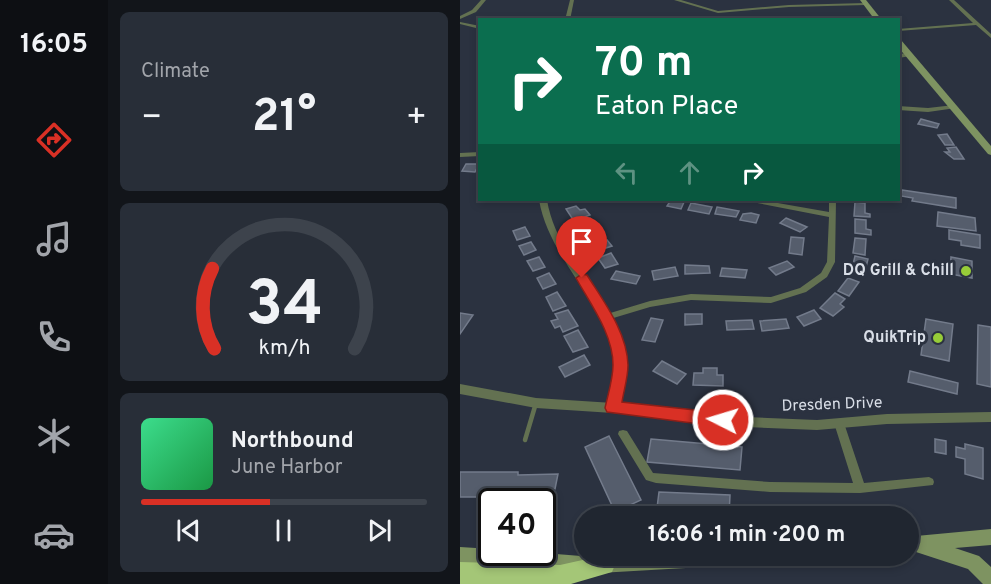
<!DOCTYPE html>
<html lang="en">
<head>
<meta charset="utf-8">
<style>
	body { margin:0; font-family:Overpass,sans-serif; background:#282e38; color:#f1f3f6; height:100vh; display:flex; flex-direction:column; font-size:22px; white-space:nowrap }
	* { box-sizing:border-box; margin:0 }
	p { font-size:20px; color:#a2a5ab }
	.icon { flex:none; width:33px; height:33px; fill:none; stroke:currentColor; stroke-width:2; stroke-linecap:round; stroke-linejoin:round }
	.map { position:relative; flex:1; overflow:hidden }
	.sheet { display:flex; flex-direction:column; gap:12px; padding:12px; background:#12151a; width:352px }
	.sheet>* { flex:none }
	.top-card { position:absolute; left:18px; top:18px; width:422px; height:183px; border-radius:0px; box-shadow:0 3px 9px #0003,0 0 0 2px #3d434c; background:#0b6e4f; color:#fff; overflow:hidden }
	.speed { position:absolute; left:18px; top:488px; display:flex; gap:12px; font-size:30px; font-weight:700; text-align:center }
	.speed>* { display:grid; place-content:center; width:78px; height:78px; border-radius:50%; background:#202630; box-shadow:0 3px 9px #0003,0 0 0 2px #3d434c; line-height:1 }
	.speed .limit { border:3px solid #111; border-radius:9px; background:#fff; color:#111 }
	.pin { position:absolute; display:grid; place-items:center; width:51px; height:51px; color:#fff; margin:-62px -26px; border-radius:50% 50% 50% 0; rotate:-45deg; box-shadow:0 0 6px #0007 }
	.pin .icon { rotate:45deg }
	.me { position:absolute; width:66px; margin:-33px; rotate:275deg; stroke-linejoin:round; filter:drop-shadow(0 0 4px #0008) }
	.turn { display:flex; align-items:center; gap:21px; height:126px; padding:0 18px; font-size:27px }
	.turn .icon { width:78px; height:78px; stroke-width:2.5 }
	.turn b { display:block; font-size:42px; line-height:51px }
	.lanes { display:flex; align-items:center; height:57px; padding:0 18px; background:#0003; justify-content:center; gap:30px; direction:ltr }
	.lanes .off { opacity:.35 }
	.big { font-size:45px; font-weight:700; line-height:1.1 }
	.sheet .card { flex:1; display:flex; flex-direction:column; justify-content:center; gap:9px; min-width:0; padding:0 21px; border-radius:9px; background:#282e38 }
	.sheet .dial { align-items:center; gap:0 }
	.dial svg { height:156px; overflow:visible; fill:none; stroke:#3d434c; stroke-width:7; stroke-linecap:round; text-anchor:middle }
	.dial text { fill:#f1f3f6; stroke:none }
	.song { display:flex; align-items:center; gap:18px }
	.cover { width:72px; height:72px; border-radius:9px; background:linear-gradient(135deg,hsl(150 70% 55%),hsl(140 70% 35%)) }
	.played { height:6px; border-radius:3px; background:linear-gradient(90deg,#d93025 45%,#3d434c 45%) }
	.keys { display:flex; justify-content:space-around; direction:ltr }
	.heat { display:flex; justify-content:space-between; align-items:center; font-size:33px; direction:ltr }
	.trip { position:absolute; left:114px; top:506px; width:345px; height:60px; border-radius:30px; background:#202630; box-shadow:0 3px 9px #0003,0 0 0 2px #3d434c; font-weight:700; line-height:60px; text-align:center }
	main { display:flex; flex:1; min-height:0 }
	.dock { display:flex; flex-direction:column; width:108px; justify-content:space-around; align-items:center; background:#0d0f13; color:#a2a5ab }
	.dock .icon { width:42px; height:42px }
	.dock .selected { color:#d93025 }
	.dock b { font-size:27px; color:#f1f3f6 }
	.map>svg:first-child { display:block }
</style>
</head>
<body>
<main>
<nav class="dock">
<b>16:05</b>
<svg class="icon selected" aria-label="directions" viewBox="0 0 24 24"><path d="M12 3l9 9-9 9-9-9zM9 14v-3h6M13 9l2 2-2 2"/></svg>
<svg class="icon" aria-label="music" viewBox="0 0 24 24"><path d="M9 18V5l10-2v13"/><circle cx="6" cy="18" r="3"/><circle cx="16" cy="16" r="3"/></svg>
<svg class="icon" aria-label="phone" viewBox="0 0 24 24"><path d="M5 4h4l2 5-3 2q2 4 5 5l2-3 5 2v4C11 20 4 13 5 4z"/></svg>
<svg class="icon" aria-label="climate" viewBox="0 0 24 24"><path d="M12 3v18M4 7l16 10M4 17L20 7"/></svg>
<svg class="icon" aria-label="car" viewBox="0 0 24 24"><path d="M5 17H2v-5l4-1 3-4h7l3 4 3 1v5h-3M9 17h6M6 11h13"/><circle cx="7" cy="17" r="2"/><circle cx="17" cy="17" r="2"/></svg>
</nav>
<section class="sheet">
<div class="card"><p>Climate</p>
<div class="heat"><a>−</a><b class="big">21°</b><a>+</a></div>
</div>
<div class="card dial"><svg viewBox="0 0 100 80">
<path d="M14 69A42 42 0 1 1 86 69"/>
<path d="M14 69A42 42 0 0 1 13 28" stroke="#d93025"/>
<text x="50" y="56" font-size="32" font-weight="700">34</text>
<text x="50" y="72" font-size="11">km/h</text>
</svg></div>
<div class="card">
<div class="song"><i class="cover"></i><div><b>Northbound</b><p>June Harbor</p></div></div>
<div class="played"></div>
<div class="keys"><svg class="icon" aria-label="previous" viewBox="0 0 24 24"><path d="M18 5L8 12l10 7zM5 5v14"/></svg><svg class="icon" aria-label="pause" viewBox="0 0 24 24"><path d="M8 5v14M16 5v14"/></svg><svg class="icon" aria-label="next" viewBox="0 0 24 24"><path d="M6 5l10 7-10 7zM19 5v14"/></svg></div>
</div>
</section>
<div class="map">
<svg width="531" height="584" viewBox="0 0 531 584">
	<rect width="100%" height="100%" fill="#2b3240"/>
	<g fill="#555d6c" stroke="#737b8b" stroke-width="1.5">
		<polygon points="461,119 479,124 477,128 458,124"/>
		<polygon points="487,134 494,145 485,145 478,135"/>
		<polygon points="496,147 504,159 494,159 485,152 490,152 487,148"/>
		<polygon points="6,164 19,164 15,172 2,171"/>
		<polygon points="442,190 496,198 496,208 452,201 453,198 441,196"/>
		<polygon points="211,200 224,202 221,209 207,206"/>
		<polygon points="395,202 405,203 405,213 410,214 410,217 394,216"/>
		<polygon points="231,203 252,207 249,214 228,210"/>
		<polygon points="116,206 120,210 125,209 130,215 114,221 106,209"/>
		<polygon points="257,207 279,211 276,217 255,214"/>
		<polygon points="478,212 515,218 516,231 477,226"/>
		<polygon points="291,213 299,215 296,223 280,220 283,214"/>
		<polygon points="130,218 139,230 123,236 114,223"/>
		<polygon points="326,218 347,227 340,232 320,223"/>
		<polygon points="395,219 406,220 406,229 411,230 411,235 395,233"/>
		<polygon points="65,227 70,236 57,240 53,231"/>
		<polygon points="489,230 520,235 520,248 501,245 501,241 489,239"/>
		<polygon points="331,237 344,238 342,255 329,253"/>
		<polygon points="139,238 142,242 147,240 152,246 133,252 127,242"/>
		<polygon points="395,238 406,239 405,255 393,253"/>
		<polygon points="71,242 76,250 64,255 59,246"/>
		<polygon points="151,253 158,264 145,268 138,258"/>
		<polygon points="395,256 408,259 404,275 391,273"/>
		<polygon points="79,257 85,267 73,271 67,261"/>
		<polygon points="491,257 512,261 512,278 490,274"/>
		<polygon points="327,261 334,267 316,275 309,268"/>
		<polygon points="225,265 249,266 250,273 225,274"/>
		<polygon points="215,267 218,276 194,280 192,271"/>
		<polygon points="262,268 287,270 285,278 260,276"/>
		<polygon points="156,271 180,276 176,284 151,279"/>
		<polygon points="89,273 96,284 83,289 77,278"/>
		<polygon points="388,278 399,282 389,296 378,291"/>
		<polygon points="97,292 106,306 93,311 86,297"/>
		<polygon points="375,293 385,299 380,304 384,307 373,316 360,308"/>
		<polygon points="108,310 118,326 103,332 100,326 95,328 91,321 98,319 95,314"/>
		<polygon points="354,310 361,319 344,326 337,317"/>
		<polygon points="0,313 13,315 0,334"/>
		<polygon points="225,314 242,314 242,324 225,325"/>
		<polygon points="191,318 203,320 195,342 182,340"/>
		<polygon points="326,319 329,328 302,331 300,321"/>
		<polygon points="466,319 493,324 489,361 461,355"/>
		<polygon points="292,320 294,329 267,330 266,321"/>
		<polygon points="518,325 531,327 531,387 517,384"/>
		<polygon points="118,330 128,347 113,352 104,336"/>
		<polygon points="124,355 130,365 105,377 99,367"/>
		<polygon points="202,361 226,374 217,384 193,371"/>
		<polygon points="243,368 257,368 257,375 263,375 263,386 233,385 234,373 243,373"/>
		<polygon points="450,371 498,383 497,394 448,382"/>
		<polygon points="149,436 181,500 155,512 125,447"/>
		<polygon points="191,439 282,447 280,470 187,462"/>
		<polygon points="475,439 486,441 486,454 475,452"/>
		<polygon points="505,444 523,448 523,479 505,474 505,459 496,457 496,447 505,449"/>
		<polygon points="0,472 58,472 58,475 98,474 95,489 89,489 88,497 0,497"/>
		<polygon points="199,492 270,495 269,516 196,516"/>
	</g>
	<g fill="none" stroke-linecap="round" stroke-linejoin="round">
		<polyline stroke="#637151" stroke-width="4.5" points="65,440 76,403"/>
		<g fill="#637151" fill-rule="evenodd">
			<polygon points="21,0 26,0 16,12 0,19 0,16 12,10"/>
			<polygon points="110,0 114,0 110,20 105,20"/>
			<polygon points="214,0 221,0 258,11 329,5 406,3 408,4 406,5 329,7 258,13"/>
			<polygon points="489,0 494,0 531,34 531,38 516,25 438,31 438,29 513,23"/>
			<polygon points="195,16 197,17 194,20 187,20"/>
			<polygon points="0,22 20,26 20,29 0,24"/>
			<polygon points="449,53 451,54 451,56 438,58 438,54"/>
			<polygon points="494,105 497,107 496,108 468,112 438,110 438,106 468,108"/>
			<polygon points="20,152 20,156 0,157 0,153"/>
			<path d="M79 200H87C94 243 126 277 147 314L190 301 231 294 311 297 340 288 361 273 367 262 369 217 292 202H289V200H301L369 212V200H376L375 262 367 277 346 292 311 303 231 300 190 307 150 319C171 357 165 368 158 408L156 411 153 412 150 411 148 408C152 390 158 371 155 353 153 337 143 320 134 307 114 273 86 240 79 200Z"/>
			<polygon points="379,419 383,420 404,483 469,477 473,479 474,482 473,485 400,493 310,492 196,483 186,480 158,434 159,431 163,430 167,431 193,473 310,482 393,483 374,423 375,420"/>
		</g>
		<polygon fill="#637151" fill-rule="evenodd" points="0,384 76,398 153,403 286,417 357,420 427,414 531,412 531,422 427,424 357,430 286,427 153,413 76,408 0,394"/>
		<g fill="#7e9361" fill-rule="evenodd">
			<polygon points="400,0 406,0 422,20 415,20"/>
			<polygon points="438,40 441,40 531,146 531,155 528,154 438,47"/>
			<polygon points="531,529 531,545 495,548 519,556 531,567 531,584 523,584 508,569 456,552 450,550 448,546 450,538 456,536"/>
			<polygon points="0,547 32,549 32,552 71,552 121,556 127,558 129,564 127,570 121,572 0,563"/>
			<polygon points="168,555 321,555 319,561 313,563 139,573 133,571 130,565 133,559 139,557"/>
		</g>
		<polygon fill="#a4c677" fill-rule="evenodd" points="145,555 152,558 155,565 152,572 111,584 0,584 0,562 100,565"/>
	</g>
	<path fill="#d93025" stroke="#8d1f18" stroke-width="1.5" d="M122 274 127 275C144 302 167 332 168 365 168 377 164 390 162 402L263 413 269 415 272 420 269 425 263 427 147 412 145 408C148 394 153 379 153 365 153 334 131 305 116 278Z"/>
	<g fill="#97cc38" stroke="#2b3240" stroke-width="2">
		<circle cx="506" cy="271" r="6"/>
		<circle cx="478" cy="338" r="6"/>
	</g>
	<g text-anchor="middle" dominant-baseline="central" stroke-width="6" stroke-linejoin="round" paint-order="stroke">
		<g font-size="16" font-weight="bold" fill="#d9dee7" stroke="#2b3240" text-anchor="end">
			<text x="494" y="271">DQ Grill &amp; Chill</text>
			<text x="466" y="338">QuikTrip</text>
		</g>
		<g font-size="16" fill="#d9dee7" stroke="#2b3240">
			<text transform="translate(372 405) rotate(-2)">Dresden Drive</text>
		</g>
	</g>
</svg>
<div class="speed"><div class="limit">40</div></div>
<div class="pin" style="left:122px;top:278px;background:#d93025"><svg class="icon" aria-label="arrive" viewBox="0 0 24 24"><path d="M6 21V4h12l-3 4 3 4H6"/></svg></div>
<svg class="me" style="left:263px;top:420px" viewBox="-20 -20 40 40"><circle r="17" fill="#d93025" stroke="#fff" stroke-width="3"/><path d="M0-11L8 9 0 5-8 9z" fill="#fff"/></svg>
<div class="trip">16:06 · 1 min · 200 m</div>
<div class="top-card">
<div class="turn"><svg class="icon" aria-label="right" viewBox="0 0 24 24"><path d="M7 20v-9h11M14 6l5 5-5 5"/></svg><div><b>70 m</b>Eaton Place</div></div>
<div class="lanes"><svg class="icon off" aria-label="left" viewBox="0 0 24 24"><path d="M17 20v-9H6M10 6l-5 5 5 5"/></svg><svg class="icon off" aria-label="ahead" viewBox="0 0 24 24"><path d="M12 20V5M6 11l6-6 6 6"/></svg><svg class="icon" aria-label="right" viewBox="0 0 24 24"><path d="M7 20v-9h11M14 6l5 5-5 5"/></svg></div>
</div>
</div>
</main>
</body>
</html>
